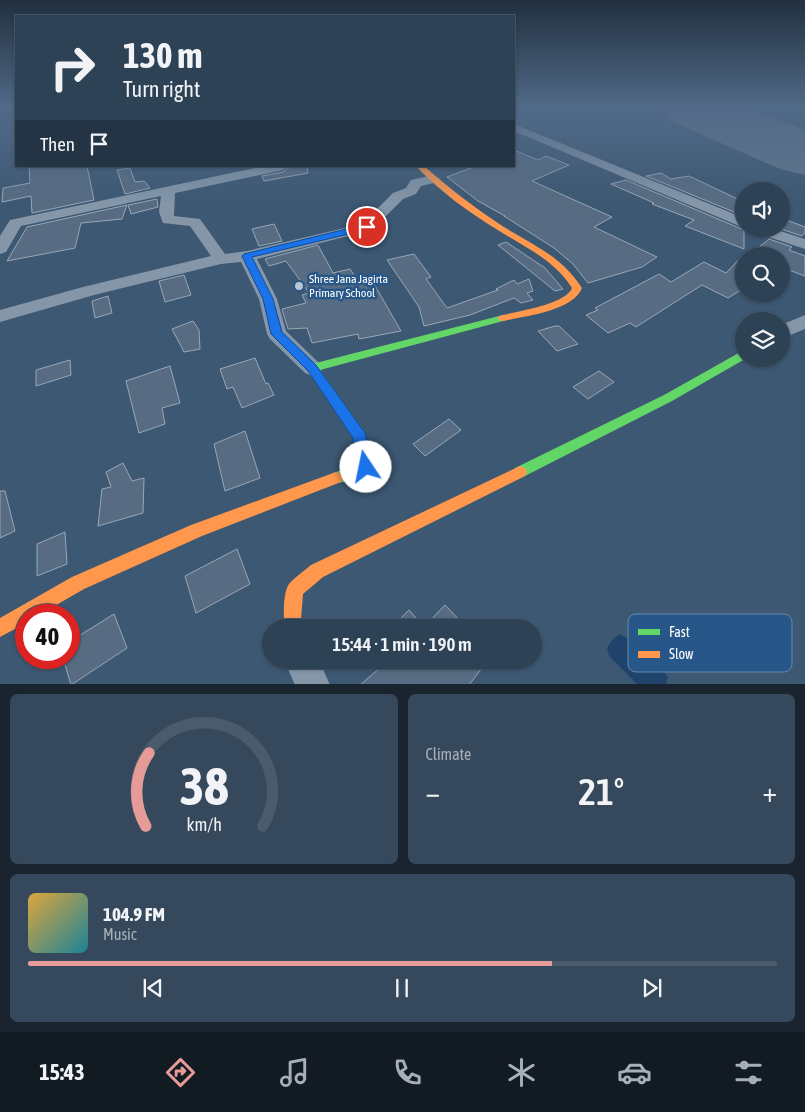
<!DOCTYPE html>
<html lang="en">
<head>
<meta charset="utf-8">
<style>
	body { margin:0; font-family:"Asap Condensed",sans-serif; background:#36495c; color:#f1f3f6; height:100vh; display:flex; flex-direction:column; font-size:19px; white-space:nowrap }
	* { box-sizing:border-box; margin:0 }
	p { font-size:16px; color:#a7b0b9 }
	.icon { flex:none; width:28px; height:28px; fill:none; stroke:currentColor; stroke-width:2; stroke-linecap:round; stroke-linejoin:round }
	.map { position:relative; height:684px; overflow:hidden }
	.sheet { display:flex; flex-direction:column; gap:10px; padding:10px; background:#19242f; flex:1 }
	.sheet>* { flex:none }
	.hud { position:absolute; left:15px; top:15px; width:500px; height:152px; border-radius:0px; box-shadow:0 1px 4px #0004,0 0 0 1px #495b6c; background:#2e4256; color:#f1f3f6; overflow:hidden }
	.buttons { position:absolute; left:735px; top:182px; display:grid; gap:10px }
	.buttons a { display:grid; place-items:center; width:55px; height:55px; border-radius:50%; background:#2e4256; box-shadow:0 1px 4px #0004,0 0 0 1px #495b6c; font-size:25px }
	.speed { position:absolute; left:15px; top:604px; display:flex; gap:10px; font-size:25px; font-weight:700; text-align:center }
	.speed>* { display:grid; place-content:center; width:65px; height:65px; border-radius:50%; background:#2e4256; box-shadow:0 1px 4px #0004,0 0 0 1px #495b6c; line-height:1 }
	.speed .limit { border:8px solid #d22; background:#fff; color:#111 }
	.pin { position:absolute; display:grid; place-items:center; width:42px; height:42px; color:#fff; margin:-21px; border:2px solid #fff; border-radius:50%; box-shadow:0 1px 5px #0007 }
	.me { position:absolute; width:55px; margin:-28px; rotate:349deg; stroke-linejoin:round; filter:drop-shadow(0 0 4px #0008) }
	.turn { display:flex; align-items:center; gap:18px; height:105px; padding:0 25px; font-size:22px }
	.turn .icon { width:65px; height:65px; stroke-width:2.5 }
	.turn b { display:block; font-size:35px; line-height:42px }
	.then { display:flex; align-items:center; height:48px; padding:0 25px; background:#0003; gap:10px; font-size:19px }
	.big { font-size:38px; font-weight:600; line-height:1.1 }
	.sheet .tile { flex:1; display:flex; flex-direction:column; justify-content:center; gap:8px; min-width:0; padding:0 18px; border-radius:8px; background:#36495c }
	.sheet .dial { align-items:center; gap:0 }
	.dial svg { height:130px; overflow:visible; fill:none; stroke:#495b6c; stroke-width:7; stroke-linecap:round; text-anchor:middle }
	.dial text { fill:#f1f3f6; stroke:none }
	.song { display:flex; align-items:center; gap:15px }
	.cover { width:60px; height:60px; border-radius:8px; background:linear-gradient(135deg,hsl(40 70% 55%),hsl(190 70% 35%)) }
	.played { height:5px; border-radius:2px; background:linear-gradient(90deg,#e69b98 70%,#495b6c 70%) }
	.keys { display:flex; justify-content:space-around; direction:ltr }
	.heat { display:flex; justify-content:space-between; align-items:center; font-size:28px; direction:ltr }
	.sheet .tiles { flex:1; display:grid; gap:10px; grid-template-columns:1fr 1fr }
	.tile:last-child { grid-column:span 2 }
	.trip { position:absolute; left:262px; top:619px; width:280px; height:50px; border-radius:25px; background:#2e4256; box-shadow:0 1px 4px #0004,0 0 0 1px #495b6c; font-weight:600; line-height:50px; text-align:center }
	.tab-bar { display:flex; height:80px; justify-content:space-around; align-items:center; background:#121a22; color:#a7b0b9 }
	.tab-bar .icon { width:35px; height:35px }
	.tab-bar .selected { color:#e69b98 }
	.tab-bar b { font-size:22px; color:#f1f3f6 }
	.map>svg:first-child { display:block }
</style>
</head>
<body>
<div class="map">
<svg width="805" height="685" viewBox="0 0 805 685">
	<rect width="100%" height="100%" fill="#3d5873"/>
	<path fill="#1f436a" d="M619 634C638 642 655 661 668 677L666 684H637L609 656 607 648 612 640Z"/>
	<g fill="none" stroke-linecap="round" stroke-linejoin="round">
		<polygon fill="#60768c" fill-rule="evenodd" points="660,107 744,107 805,130 805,175 780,169 669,120"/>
	</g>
	<g fill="#576c82" stroke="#98a7b6">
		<polygon points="514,150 538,160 546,156 569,165 532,181 612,217 594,227 657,257 642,267 588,283 573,264 554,248 504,216 505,216 478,201 447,177 476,166 514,166"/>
		<polygon points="29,166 87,166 94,200 32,213 31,196 2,202 3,188 30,183"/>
		<polygon points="291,166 307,166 308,173 264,181 262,176 283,172"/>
		<polygon points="130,168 135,182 144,181 150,188 125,194 117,170"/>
		<polygon points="661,173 671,179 689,176 744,202 744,216 646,176"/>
		<polygon points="626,180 744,230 744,249 685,226 694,220 652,204 654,203 611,184"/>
		<polygon points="157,199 158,207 131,214 128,205"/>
		<polygon points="127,205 122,219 81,223 75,248 7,261 27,227"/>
		<polygon points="781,218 805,227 805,233 802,236 781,229"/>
		<polygon points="274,224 282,241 259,246 252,229"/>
		<polygon points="769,239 792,247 789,250 805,256 805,276 781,267 781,256 758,248"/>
		<polygon points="506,242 545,268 563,289 555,291 498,245"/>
		<polygon points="318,245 333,273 350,269 361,285 373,282 401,331 359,339 358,334 312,343 307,328 288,329 282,309 306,303 302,295 309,293 286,261 269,266 265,259"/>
		<polygon points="414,254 431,277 426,279 447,308 498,290 496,289 514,280 517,284 529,279 533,291 527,293 533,300 521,303 514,298 470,315 424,326 419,307 387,260"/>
		<polygon points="744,254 744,288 728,298 702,285 636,327 630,323 608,333 586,315 598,310 595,308 659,274 671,282 704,262 726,273"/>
		<polygon points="184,275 191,295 165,302 159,281"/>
		<polygon points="108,296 112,313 95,318 92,301"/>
		<polygon points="193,321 199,330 200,349 184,352 172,329"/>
		<polygon points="555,326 559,326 578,344 557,351 538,331"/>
		<polygon points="255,358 266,384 268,383 274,395 242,408 233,387 227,389 220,369"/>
		<polygon points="70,360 71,375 36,386 36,370"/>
		<polygon points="170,366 180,403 162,408 165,424 139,433 126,381"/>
		<polygon points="599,371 614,382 588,399 573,387"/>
		<polygon points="449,419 461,430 425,456 413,444"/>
		<polygon points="245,431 260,478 225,491 214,444"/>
		<polygon points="123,463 132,481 144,478 143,513 98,526 102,489 111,487 106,472"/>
		<polygon points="0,491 5,491 15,531 0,538"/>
		<polygon points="65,532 67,564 37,576 37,544"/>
		<polygon points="237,549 250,584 196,613 185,576"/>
		<polygon points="445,605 467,628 391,628 409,610 424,627"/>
		<polygon points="114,614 127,648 71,685 63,658 69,658 69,642"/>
		<polygon points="389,660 488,660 469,685 360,685"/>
	</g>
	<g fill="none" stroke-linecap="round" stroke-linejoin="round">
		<g fill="#8496a8" fill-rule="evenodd">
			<polygon points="514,124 744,218 744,228 514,131"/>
			<polygon points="264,166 289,166 283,170 175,193 174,216 200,219 225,254 247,251 362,224 393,193 406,188 411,180 433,175 440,179 438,182 421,186 416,194 403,199 372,230 257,259 277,299 286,331 319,363 323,368 319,373 312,376 305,373 270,339 267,334 259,299 241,262 221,264 94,295 0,322 0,310 83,287 211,256 190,226 163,223 159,212 161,196 21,226 6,252 0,254 0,236 10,220"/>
			<polygon points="751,229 774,229 805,239 805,249 754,232"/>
			<polygon points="805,315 805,329 781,339 781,325"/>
			<polygon points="284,660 319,660 330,685 295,685"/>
		</g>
		<g fill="#63d668" fill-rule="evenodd">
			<path d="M503 315 507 316 508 318 507 320 320 370 365 433 372 467 370 471C359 475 342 486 331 482L329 478 331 474 357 464 353 438 308 371 306 368 308 365Z"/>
			<polygon points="744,350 745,359 672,401 525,476 520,478 515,476 513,472 515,468 664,395"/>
		</g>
		<g fill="#ff974d" fill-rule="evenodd">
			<path d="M416 166H424C449 188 476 209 504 227 535 246 561 256 582 288 573 311 525 316 503 321L499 320 498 318 499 316C517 311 565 305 572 288 555 261 527 248 501 232 471 214 439 191 416 166Z"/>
			<path d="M520 466 525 468 527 472 525 476 323 577 303 594 301 619 303 628H285C283 618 283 592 289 584 295 577 304 571 311 565Z"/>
			<polygon points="336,472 341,474 343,478 341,482 202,536 84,589 39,615 26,615 26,623 0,637 0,618 72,577 191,525"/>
		</g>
	</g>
	<linearGradient id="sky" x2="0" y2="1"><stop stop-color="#22303f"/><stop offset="0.53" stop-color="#516a88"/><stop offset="1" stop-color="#516a88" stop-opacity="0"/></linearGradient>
	<rect width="805" height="203" fill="url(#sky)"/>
	<polygon fill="#1a73e8" stroke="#114b97" points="367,224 370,225 370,229 252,257 273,299 282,332 316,365 365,433 373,467 371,471 366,473 360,471 358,467 353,438 308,371 271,334 263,299 242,256 244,254"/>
	<circle fill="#bbc5ce" stroke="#275789" stroke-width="2" cx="299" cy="286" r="5"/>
	<g text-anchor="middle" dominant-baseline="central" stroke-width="5" stroke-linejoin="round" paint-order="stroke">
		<g font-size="12" fill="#fff" stroke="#275789" text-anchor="start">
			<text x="309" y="279">Shree Jana Jagirta<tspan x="309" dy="14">Primary School</tspan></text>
		</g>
	</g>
	<rect x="628" y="614" width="164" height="58" rx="8" fill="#275789" stroke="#6889ac" stroke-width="1"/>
	<rect x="638" y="629" width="22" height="6" fill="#63d668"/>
	<rect x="638" y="651" width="22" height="7" fill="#ff974d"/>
	<g font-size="14" fill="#fff">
		<text x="669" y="637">Fast</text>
		<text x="669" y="659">Slow</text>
	</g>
</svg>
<div class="buttons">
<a><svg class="icon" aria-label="sound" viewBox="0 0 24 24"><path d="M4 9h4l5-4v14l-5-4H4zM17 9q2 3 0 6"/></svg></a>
<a><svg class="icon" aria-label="search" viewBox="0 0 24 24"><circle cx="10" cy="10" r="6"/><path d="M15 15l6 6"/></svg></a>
<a><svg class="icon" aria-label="layers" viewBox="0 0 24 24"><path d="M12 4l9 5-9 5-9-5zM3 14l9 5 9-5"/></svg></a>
</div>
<div class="speed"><div class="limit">40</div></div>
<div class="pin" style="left:367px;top:227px;background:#d93025"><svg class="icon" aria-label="arrive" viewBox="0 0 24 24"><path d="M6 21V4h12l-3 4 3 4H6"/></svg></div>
<svg class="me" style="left:366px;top:467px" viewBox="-20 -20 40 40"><circle r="19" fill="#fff"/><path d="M0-13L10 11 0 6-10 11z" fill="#1a73e8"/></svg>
<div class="trip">15:44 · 1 min · 190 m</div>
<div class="hud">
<div class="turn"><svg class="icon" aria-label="right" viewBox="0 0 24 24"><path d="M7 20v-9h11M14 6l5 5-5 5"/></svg><div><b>130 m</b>Turn right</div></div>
<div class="then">Then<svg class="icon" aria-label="arrive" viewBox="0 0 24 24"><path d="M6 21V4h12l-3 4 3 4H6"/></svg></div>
</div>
</div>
<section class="sheet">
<div class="tiles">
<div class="tile dial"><svg viewBox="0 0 100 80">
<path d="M14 69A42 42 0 1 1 86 69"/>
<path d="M14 69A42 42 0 0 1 16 24" stroke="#e69b98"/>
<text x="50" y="56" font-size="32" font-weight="700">38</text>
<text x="50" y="72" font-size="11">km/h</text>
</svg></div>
<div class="tile"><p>Climate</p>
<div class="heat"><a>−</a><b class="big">21°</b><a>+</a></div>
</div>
<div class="tile">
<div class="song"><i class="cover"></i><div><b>104.9 FM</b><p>Music</p></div></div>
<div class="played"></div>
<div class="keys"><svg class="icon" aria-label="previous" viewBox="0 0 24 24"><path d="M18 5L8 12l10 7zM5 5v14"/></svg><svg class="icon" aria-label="pause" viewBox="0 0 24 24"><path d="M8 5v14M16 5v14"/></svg><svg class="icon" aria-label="next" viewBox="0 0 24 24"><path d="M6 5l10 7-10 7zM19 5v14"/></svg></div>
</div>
</div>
</section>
<nav class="tab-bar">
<b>15:43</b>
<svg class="icon selected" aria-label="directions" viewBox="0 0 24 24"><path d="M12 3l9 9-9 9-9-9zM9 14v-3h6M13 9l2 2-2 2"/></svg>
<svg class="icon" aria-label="music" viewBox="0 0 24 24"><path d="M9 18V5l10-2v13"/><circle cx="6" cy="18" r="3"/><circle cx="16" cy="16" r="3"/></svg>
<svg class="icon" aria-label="phone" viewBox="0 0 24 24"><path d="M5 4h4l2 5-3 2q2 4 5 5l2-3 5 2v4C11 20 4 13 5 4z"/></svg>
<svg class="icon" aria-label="climate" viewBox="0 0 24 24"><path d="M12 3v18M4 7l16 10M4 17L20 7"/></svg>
<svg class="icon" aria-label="car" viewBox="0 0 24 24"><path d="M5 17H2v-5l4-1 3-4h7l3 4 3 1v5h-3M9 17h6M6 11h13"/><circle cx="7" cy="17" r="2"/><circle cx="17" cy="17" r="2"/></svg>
<svg class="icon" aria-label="filters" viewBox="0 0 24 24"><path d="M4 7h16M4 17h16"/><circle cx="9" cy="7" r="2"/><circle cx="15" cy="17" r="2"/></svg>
</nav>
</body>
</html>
